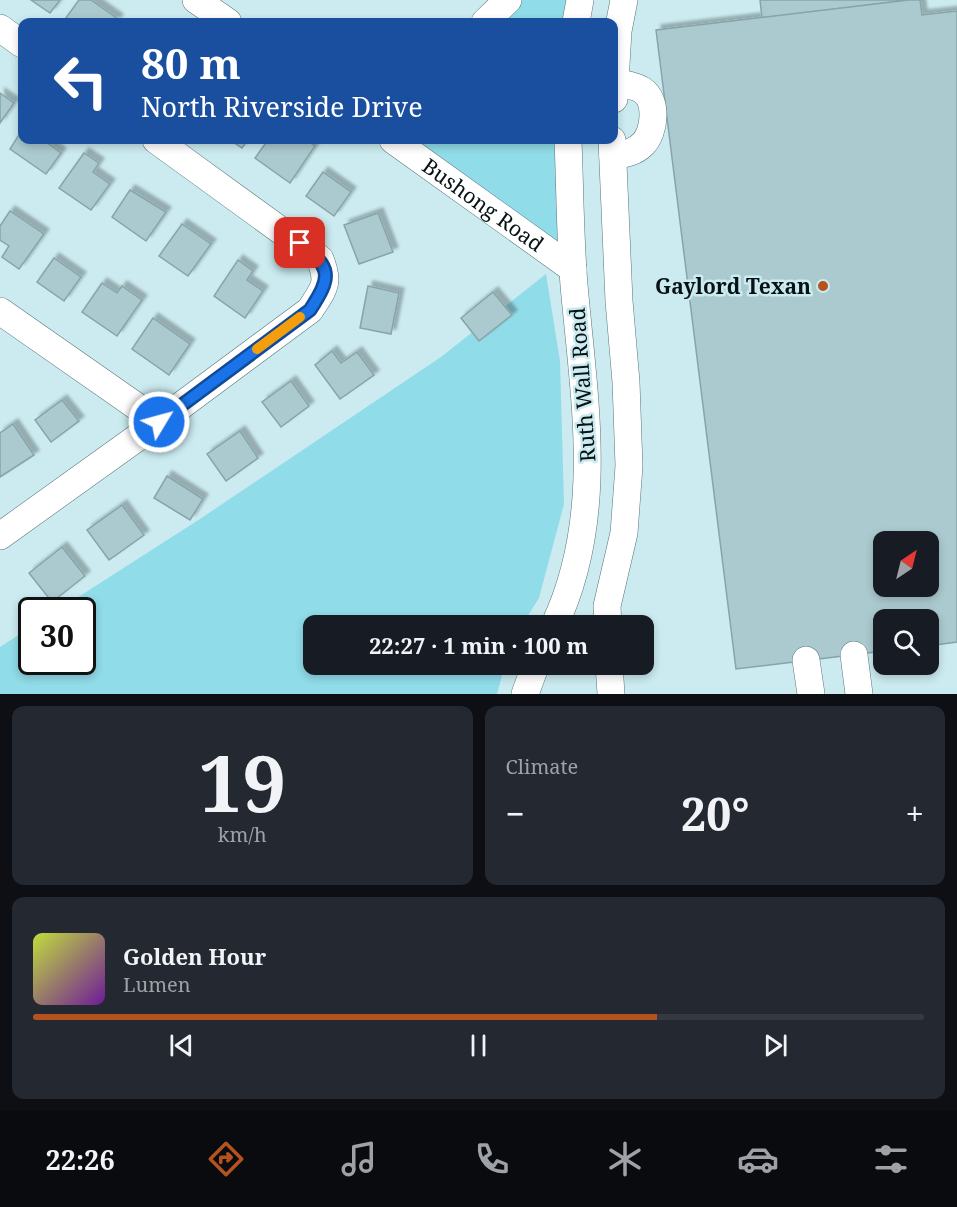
<!DOCTYPE html>
<html lang="en">
<head>
<meta charset="utf-8">
<style>
	body { margin:0; font-family:"Noto Serif",serif; background:#242831; color:#f1f3f6; height:100vh; display:flex; flex-direction:column; font-size:22px; white-space:nowrap }
	* { box-sizing:border-box; margin:0 }
	p { font-size:20px; color:#9ea1a6 }
	.icon { flex:none; width:33px; height:33px; fill:none; stroke:currentColor; stroke-width:2; stroke-linecap:round; stroke-linejoin:round }
	.map { position:relative; height:694px; overflow:hidden }
	.sheet { display:flex; flex-direction:column; gap:12px; padding:12px; background:#0d0f14; flex:1 }
	.sheet>* { flex:none }
	.guide { position:absolute; left:18px; top:18px; width:600px; height:126px; border-radius:12px; box-shadow:0 3px 9px #0003; background:#1a4fa0; color:#fff; overflow:hidden }
	.needle { width:39px; rotate:35deg }
	.controls { position:absolute; left:873px; top:531px; display:grid; gap:12px }
	.controls a { display:grid; place-items:center; width:66px; height:66px; border-radius:12px; background:#171b24; box-shadow:0 3px 9px #0003; font-size:30px }
	.speed { position:absolute; left:18px; top:597px; display:flex; gap:12px; font-size:30px; font-weight:700; text-align:center }
	.speed>* { display:grid; place-content:center; width:78px; height:78px; border-radius:50%; background:#171b24; box-shadow:0 3px 9px #0003; line-height:1 }
	.speed .limit { border:3px solid #111; border-radius:9px; background:#fff; color:#111 }
	.pin { position:absolute; display:grid; place-items:center; width:51px; height:51px; color:#fff; margin:-26px; border-radius:12px; box-shadow:0 3px 9px #0006 }
	.me { position:absolute; width:66px; margin:-33px; rotate:53deg; stroke-linejoin:round; filter:drop-shadow(0 0 4px #0008) }
	.turn { display:flex; align-items:center; gap:21px; height:126px; padding:0 24px; font-size:27px }
	.turn .icon { width:78px; height:78px; stroke-width:2.5 }
	.turn b { display:block; font-size:42px; line-height:51px }
	.big { font-size:45px; font-weight:700; line-height:1.1 }
	.sheet .widget { flex:1; display:flex; flex-direction:column; justify-content:center; gap:9px; min-width:0; padding:0 21px; border-radius:12px; background:#242831 }
	.sheet .dial { align-items:center; gap:0 }
	.dial b { font-size:78px; line-height:1 }
	.song { display:flex; align-items:center; gap:18px }
	.cover { width:72px; height:72px; border-radius:9px; background:linear-gradient(135deg,hsl(70 70% 55%),hsl(280 70% 35%)) }
	.played { height:6px; border-radius:3px; background:linear-gradient(90deg,#b6521d 70%,#363941 70%) }
	.keys { display:flex; justify-content:space-around; direction:ltr }
	.heat { display:flex; justify-content:space-between; align-items:center; font-size:33px; direction:ltr }
	.sheet .tiles { flex:1; display:grid; gap:12px; grid-template-columns:1fr 1fr }
	.widget:last-child { grid-column:span 2 }
	.trip { position:absolute; left:303px; top:615px; width:351px; height:60px; border-radius:12px; background:#171b24; box-shadow:0 3px 9px #0003; font-weight:700; line-height:60px; text-align:center }
	.tab-bar { display:flex; height:96px; justify-content:space-around; align-items:center; background:#090b0e; color:#9ea1a6 }
	.tab-bar .icon { width:42px; height:42px }
	.tab-bar .active { color:#b6521d }
	.tab-bar b { font-size:27px; color:#f1f3f6 }
	.map>svg:first-child { display:block }
</style>
</head>
<body>
<div class="map">
<svg width="957" height="694" viewBox="0 0 957 694">
	<defs>
		<filter id="shadow"><feDropShadow dx="5" dy="-5" stdDeviation="1.5" flood-color="#0004"/></filter>
	</defs>
	<rect width="100%" height="100%" fill="#cbebf0"/>
	<g fill="#90dce9">
		<polygon points="518,0 570,0 567,22 496,22"/>
		<polygon points="406,140 559,140 557,245"/>
		<polygon points="546,274 560,361 564,504 539,598 522,625 314,626 314,664 505,665 497,694 0,694 0,647 31,627 32,662 82,662 82,610 58,610 200,519 441,357"/>
	</g>
	<g fill="#abcacf" stroke="#86a4a9" stroke-width="1.5" fill-rule="evenodd" filter="url(#shadow)">
		<polygon points="31,0 60,0 50,13"/>
		<polygon points="79,0 91,0 118,19 116,22 63,22"/>
		<polygon points="760,0 909,0 762,18"/>
		<path d="M909 0H920L922 15 957 11V642L928 646V620H884V651L736 669 656 30ZM884 542H928V586H884Z"/>
		<polygon points="0,93 14,103 0,123"/>
		<polygon points="22,130 22,140 43,140 61,153 46,174 10,149"/>
		<polygon points="230,140 248,140 242,148"/>
		<polygon points="268,140 307,140 315,146 290,183 255,158"/>
		<polygon points="84,153 99,163 93,172 110,184 91,210 59,188"/>
		<polygon points="323,172 351,192 334,216 306,196"/>
		<polygon points="130,190 166,212 146,241 112,217"/>
		<polygon points="10,211 44,234 19,269 2,257 9,246 0,240 0,226"/>
		<polygon points="378,213 393,252 359,264 344,225"/>
		<polygon points="182,224 211,244 188,276 159,256"/>
		<polygon points="54,258 81,277 64,301 37,282"/>
		<polygon points="238,260 253,271 247,280 263,291 245,318 214,296"/>
		<polygon points="102,283 117,293 122,286 142,300 117,336 82,312"/>
		<polygon points="368,286 399,293 391,334 360,328"/>
		<polygon points="493,292 512,315 479,341 461,318"/>
		<polygon points="153,318 190,344 169,375 132,349"/>
		<polygon points="332,351 341,363 357,352 374,375 340,399 315,365"/>
		<polygon points="291,381 309,406 281,427 262,402"/>
		<polygon points="62,400 79,421 51,442 35,420"/>
		<polygon points="13,424 34,455 0,477 0,433"/>
		<polygon points="240,431 258,458 226,481 207,454"/>
		<polygon points="167,476 203,499 190,520 154,498"/>
		<polygon points="122,505 144,535 109,560 87,530"/>
		<polygon points="62,547 85,576 52,602 29,573"/>
	</g>
	<g fill="none" stroke-linecap="round" stroke-linejoin="round">
		<defs>
			<g id="minor">
				<polyline points="196,0 228,22"/>
				<polyline points="485,22 508,0"/>
				<polyline points="576,22 580,0"/>
				<polyline points="0,28 22,44"/>
				<polyline points="614,99 618,31 624,0"/>
				<path id="s1" d="M393 140 573 269"/>
				<path d="M613 156C624 154 634 153 643 144 655 132 658 100 642 90 634 85 623 84 615 82"/>
				<polyline points="0,311 159,422"/>
				<path d="M0 536 159 422 310 310C324 288 330 284 320 259L156 140"/>
				<path d="M554 626C606 517 584 399 574 285 570 237 570 188 568 140"/>
				<polyline points="608,626 607,606 624,533 629,466 626,382 619,301 612,140"/>
				<polyline points="854,655 859,694"/>
				<polyline points="806,660 811,694"/>
				<polyline points="609,664 611,694"/>
				<polyline points="525,694 536,664"/>
			</g>
		</defs>
		<use href="#minor" stroke="#587579" stroke-width="28"/>
		<use href="#minor" stroke="#fff" stroke-width="27"/>
	</g>
	<g fill="none" stroke-linecap="round" stroke-linejoin="round">
		<defs>
			<path id="route" d="M159 422 310 310C332 276 332 268 300 243"/>
		</defs>
		<use href="#route" stroke="#114b97" stroke-width="15"/>
		<use href="#route" stroke="#1a73e8" stroke-width="10"/>
		<polyline stroke="#f59e0b" stroke-width="10" points="257,349 300,317"/>
	</g>
	<circle fill="#b6521d" stroke="#cbebf0" stroke-width="2" cx="823" cy="286" r="6"/>
	<g text-anchor="middle" dominant-baseline="central" stroke-width="5" stroke-linejoin="round" paint-order="stroke">
		<g font-size="21" fill="#071214" stroke="#cbebf0">
			<text stroke="none"><textPath href="#s1" startOffset="111">Bushong Road</textPath></text>
			<text transform="translate(582 385) rotate(-94)">Ruth Wall Road</text>
		</g>
		<g font-size="21" font-weight="bold" fill="#071214" stroke="#cbebf0" text-anchor="end">
			<text x="811" y="286">Gaylord Texan</text>
		</g>
	</g>
</svg>
<div class="controls">
<a><svg class="needle" viewBox="-14 -14 28 28"><path d="M0-13l5 13h-10z" fill="#e53935"/><path d="M0 13l5-13h-10z" fill="#9ea1a6"/></svg></a>
<a><svg class="icon" aria-label="search" viewBox="0 0 24 24"><circle cx="10" cy="10" r="6"/><path d="M15 15l6 6"/></svg></a>
</div>
<div class="speed"><div class="limit">30</div></div>
<div class="pin" style="left:300px;top:243px;background:#d93025"><svg class="icon" aria-label="arrive" viewBox="0 0 24 24"><path d="M6 21V4h12l-3 4 3 4H6"/></svg></div>
<svg class="me" style="left:159px;top:422px" viewBox="-20 -20 40 40"><circle r="17" fill="#1a73e8" stroke="#fff" stroke-width="3"/><path d="M0-11L8 9 0 5-8 9z" fill="#fff"/></svg>
<div class="trip">22:27 · 1 min · 100 m</div>
<div class="guide">
<div class="turn"><svg class="icon" aria-label="left" viewBox="0 0 24 24"><path d="M17 20v-9H6M10 6l-5 5 5 5"/></svg><div><b>80 m</b>North Riverside Drive</div></div>
</div>
</div>
<section class="sheet">
<div class="tiles">
<div class="widget dial"><b>19</b><p>km/h</p></div>
<div class="widget"><p>Climate</p>
<div class="heat"><a>−</a><b class="big">20°</b><a>+</a></div>
</div>
<div class="widget">
<div class="song"><i class="cover"></i><div><b>Golden Hour</b><p>Lumen</p></div></div>
<div class="played"></div>
<div class="keys"><svg class="icon" aria-label="previous" viewBox="0 0 24 24"><path d="M18 5L8 12l10 7zM5 5v14"/></svg><svg class="icon" aria-label="pause" viewBox="0 0 24 24"><path d="M8 5v14M16 5v14"/></svg><svg class="icon" aria-label="next" viewBox="0 0 24 24"><path d="M6 5l10 7-10 7zM19 5v14"/></svg></div>
</div>
</div>
</section>
<nav class="tab-bar">
<b>22:26</b>
<svg class="icon active" aria-label="directions" viewBox="0 0 24 24"><path d="M12 3l9 9-9 9-9-9zM9 14v-3h6M13 9l2 2-2 2"/></svg>
<svg class="icon" aria-label="music" viewBox="0 0 24 24"><path d="M9 18V5l10-2v13"/><circle cx="6" cy="18" r="3"/><circle cx="16" cy="16" r="3"/></svg>
<svg class="icon" aria-label="phone" viewBox="0 0 24 24"><path d="M5 4h4l2 5-3 2q2 4 5 5l2-3 5 2v4C11 20 4 13 5 4z"/></svg>
<svg class="icon" aria-label="climate" viewBox="0 0 24 24"><path d="M12 3v18M4 7l16 10M4 17L20 7"/></svg>
<svg class="icon" aria-label="car" viewBox="0 0 24 24"><path d="M5 17H2v-5l4-1 3-4h7l3 4 3 1v5h-3M9 17h6M6 11h13"/><circle cx="7" cy="17" r="2"/><circle cx="17" cy="17" r="2"/></svg>
<svg class="icon" aria-label="filters" viewBox="0 0 24 24"><path d="M4 7h16M4 17h16"/><circle cx="9" cy="7" r="2"/><circle cx="15" cy="17" r="2"/></svg>
</nav>
</body>
</html>
